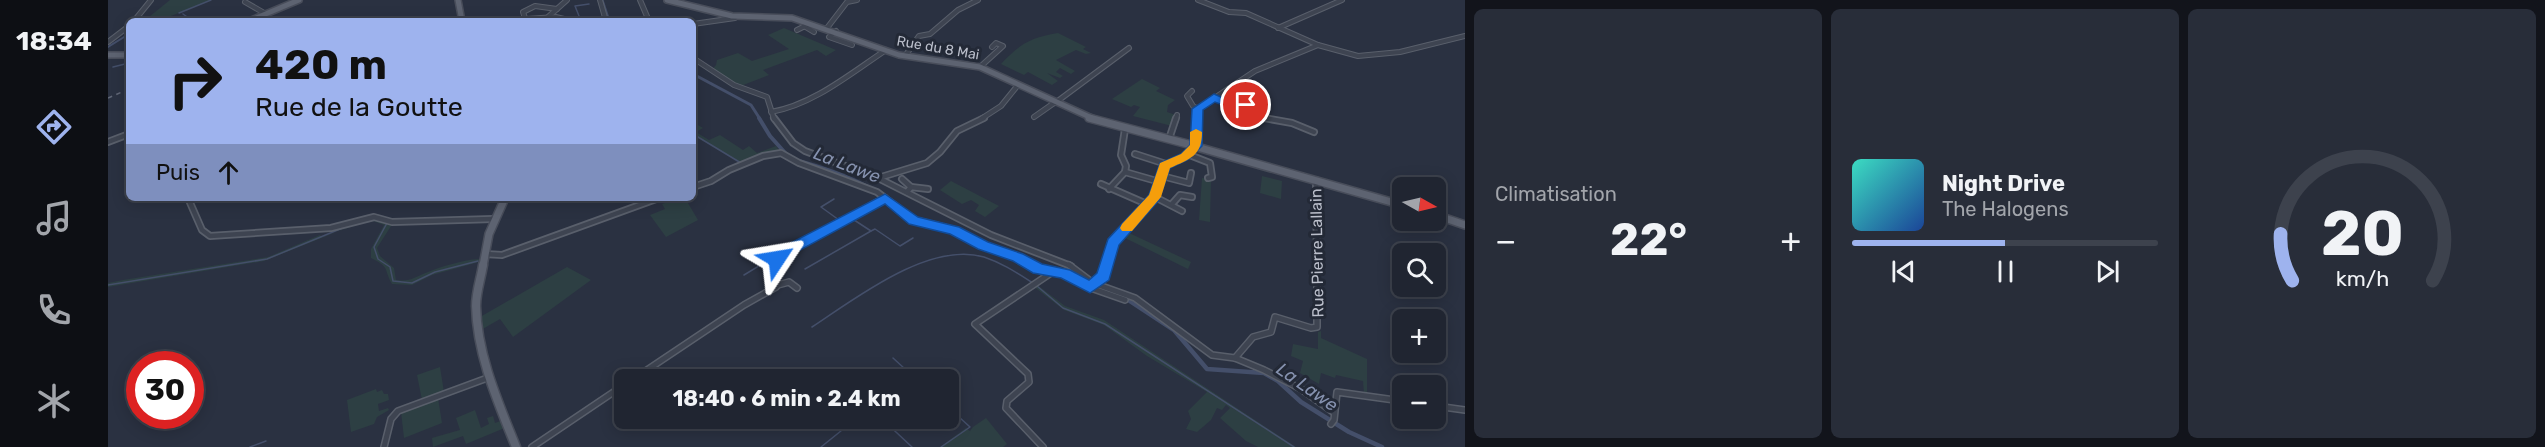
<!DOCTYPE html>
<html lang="fr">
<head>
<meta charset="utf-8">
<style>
	body { margin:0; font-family:Rubik,sans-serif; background:#282d39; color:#f1f3f6; height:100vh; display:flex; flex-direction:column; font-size:22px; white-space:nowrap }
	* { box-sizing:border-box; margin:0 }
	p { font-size:20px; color:#a2a5ab }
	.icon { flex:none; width:33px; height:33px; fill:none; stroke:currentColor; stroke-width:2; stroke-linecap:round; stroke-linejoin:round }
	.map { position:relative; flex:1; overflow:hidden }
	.panel { display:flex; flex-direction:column; gap:9px; padding:9px; background:#12141b; width:1080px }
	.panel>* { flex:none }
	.guide { position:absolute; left:18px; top:18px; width:570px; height:183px; border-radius:9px; box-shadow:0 3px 15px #0003,0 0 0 2px #3d424d; background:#9eb3ee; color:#111; overflow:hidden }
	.needle { width:39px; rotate:98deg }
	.controls { position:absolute; left:1284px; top:177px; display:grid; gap:12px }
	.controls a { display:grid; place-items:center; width:54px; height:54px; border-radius:9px; background:#202531; box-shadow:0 3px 15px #0003,0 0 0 2px #3d424d; font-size:30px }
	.speed { position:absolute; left:18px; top:351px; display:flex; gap:12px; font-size:30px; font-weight:700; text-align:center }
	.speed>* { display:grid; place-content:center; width:78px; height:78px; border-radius:50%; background:#202531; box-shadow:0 3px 15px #0003,0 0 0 2px #3d424d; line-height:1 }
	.speed .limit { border:9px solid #d22; background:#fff; color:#111 }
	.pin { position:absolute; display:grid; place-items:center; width:51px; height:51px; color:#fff; margin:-26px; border:3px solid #fff; border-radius:50%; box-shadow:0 2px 6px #0007 }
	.me { position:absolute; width:66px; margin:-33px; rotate:57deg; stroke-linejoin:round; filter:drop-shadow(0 0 4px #0008) }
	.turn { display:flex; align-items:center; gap:21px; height:126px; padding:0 30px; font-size:27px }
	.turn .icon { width:78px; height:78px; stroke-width:2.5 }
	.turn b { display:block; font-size:42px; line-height:51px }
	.then { display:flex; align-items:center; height:57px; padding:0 30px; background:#0003; gap:12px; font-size:22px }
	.big { font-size:45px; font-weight:700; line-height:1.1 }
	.panel .card { flex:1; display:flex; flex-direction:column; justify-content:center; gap:9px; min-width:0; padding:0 21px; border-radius:9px; background:#282d39 }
	.panel .dial { align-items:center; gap:0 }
	.dial svg { height:156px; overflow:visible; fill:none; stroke:#3d424d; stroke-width:7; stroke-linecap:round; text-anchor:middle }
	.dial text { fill:#f1f3f6; stroke:none }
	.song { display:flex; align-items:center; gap:18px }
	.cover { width:72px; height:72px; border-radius:9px; background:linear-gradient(135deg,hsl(170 70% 55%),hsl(220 70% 35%)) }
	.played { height:6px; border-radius:3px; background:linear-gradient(90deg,#9eb3ee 50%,#3d424d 50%) }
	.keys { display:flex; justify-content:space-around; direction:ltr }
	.heat { display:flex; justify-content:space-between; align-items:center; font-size:33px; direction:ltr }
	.panel .tiles { flex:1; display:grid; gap:9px; grid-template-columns:repeat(3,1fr) }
	.trip { position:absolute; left:506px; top:369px; width:345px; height:60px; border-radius:9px; background:#202531; box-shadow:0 3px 15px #0003,0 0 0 2px #3d424d; font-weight:700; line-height:60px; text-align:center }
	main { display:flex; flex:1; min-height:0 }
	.dock { display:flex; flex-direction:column; width:108px; justify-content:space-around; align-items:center; background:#0d0f14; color:#a2a5ab }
	.dock .icon { width:42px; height:42px }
	.dock .active { color:#9eb3ee }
	.dock b { font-size:27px; color:#f1f3f6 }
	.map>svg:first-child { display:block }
</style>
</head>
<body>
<main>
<nav class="dock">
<b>18:34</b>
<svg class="icon active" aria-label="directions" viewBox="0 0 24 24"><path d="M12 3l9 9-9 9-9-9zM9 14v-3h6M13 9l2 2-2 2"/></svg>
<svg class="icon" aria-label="music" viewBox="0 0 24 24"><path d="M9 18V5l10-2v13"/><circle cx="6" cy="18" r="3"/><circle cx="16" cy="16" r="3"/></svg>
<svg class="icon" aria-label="phone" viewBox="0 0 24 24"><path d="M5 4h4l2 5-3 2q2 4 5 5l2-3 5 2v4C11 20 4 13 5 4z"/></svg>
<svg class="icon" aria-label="climate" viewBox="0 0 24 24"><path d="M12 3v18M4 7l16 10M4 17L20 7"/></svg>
</nav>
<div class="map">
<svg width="1357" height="447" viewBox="0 0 1357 447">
	<rect width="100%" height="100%" fill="#2a3141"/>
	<g fill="#2d3f43">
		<polygon points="62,0 104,0 50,21 36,21"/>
		<polygon points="676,28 728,50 718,56 709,50 655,70 661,75 630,87 603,71 608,65 609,60 630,53 644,61 681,49 660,35"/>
		<path d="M950 33 978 47 975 49 983 53 978 54 968 50 948 60 967 71 963 74 952 68 948 72 955 76 952 78 939 73 950 81 944 85 920 72 916 75 893 64C913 43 922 38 950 33Z"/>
		<polygon points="1034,79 1052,88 1048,91 1067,100 1060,105 1059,112 1068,115 1064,126 1025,116 1032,107 1026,105 1023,107 1004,99"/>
		<polygon points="585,122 595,128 588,132 601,140 612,135 635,150 641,146 649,153 668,146 672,152 635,164 585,135"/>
		<polygon points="1154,176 1174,181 1173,199 1152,193"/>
		<polygon points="1094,178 1103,179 1102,222 1091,220"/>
		<polygon points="843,181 891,206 877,217 867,211 871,205 863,200 854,204 832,190"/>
		<polygon points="557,198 577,198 590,220 558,237 542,215 557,209 554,204 560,202"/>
		<path d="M263 220 285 223 269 248 272 256 286 268 288 280C302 282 307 277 320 272 335 266 355 260 371 259V262L324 275 304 285 284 284C275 268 283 268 263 258V249L276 225 265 221 251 223 156 261 0 287V283L15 280 160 257 212 235 214 237Z"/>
		<polygon points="1019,232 1083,262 1080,269 1015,237"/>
		<polygon points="459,267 483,280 405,337 392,319 373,330 372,317"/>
		<polygon points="928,284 957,306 996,320 1188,447 1150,447 1138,441 1112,418 1122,408 1118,405 1114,410 1109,408 1103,420 1089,432 1078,429 1083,419 1080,411 1099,392 1039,356 996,325 956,310 925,286"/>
		<polygon points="1213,331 1213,338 1259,359 1259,394 1256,394 1255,381 1228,375 1227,378 1213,373 1211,384 1192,373 1195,361 1183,356 1185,344 1210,349 1210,332"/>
		<polygon points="332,367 336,392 314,400 309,375"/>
		<polygon points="268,389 269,392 274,390 276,394 280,394 281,400 270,404 271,411 280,408 281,410 269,417 266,424 243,432 239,400"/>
		<polygon points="330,398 334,423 296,438 293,412"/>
		<polygon points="367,410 373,428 381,424 379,418 385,416 387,423 395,420 399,427 358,444 355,436 325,447 324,438 352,430 348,418"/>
		<polygon points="878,418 899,444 895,447 832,447 858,428 862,431 865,427"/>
	</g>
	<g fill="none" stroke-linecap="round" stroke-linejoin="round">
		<g stroke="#444f6a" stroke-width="1.5">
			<polyline points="71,13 103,0"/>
			<polyline points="75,14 85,21"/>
			<polyline points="473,21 467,6 481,4"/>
			<polyline points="5,67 21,63"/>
			<polyline points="585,134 633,163"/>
			<polyline points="726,199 713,207 731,220"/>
			<polyline points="495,216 522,206"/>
			<polyline points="743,218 763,231 767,229 792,246 805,238"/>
			<polyline points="276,222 279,223 266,247 270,259 282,267 285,281 304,283 327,272 370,261"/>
			<polyline points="413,246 454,231"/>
			<polyline points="697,269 763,231"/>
			<polyline points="636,275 669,255"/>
			<polyline points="0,285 159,259 237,227"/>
			<polyline points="929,286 955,308 997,324 1186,447"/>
			<path d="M704 327C748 298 821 241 876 257 894 263 909 273 925 283"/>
			<polyline points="785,358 809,380"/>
			<polyline points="773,418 804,447"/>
			<polyline points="142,447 158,441"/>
			<polyline points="713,447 749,418"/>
			<polyline points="833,447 862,427 840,407"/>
		</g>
		<polyline stroke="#444f6a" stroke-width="2" points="0,47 21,34"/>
		<g stroke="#444f6a" stroke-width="3">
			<polyline points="494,0 501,21"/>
			<polyline points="585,74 643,105 652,119"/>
		</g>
		<g stroke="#444f6a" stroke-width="4">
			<polyline points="651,118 662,136 679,155"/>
			<path d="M691 161C729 172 764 185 795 209"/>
			<polyline points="811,219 839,226 926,264"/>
		</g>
		<g stroke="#444f6a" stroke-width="4.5">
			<polyline points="944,269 960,271 983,285"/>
			<polyline points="1016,297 1066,330 1099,369 1156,373 1170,381 1193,402 1241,432 1274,447"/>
		</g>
		<defs>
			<g id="minor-far2">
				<polyline points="492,0 498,21"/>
				<polyline points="532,0 541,21"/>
				<polyline points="1090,0 1121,12 1138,13 1210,45 1250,56 1292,52 1357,36"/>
				<polyline points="137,2 158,14"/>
				<polyline points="440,17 459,0"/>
				<polyline points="418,19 448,17 464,21"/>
				<polyline points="26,21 43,0"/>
				<polyline points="418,21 415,12 427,6 449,9"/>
				<polyline points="585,24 627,18"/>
				<polyline points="696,26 706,32"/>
				<polyline points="719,28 739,2 749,0"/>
				<polyline points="1170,28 1234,0"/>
				<polyline points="689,30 701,24"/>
				<polyline points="728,31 721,37 744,45"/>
				<polyline points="0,42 21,26"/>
				<polyline points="797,56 811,36 822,34 850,10 870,0"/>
				<polyline points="585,58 626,85 659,97 666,119"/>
				<polyline points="872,67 895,46 888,43 884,47"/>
				<polyline points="1084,91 1079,96 1085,106 1090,109"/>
				<polyline points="1106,98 1161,119"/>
				<polyline points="947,103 1021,48"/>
				<polyline points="1135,110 1143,103"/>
				<path d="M663 112C705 105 743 73 778 50"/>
				<polyline points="926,117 946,103"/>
				<polyline points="873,119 893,106 910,85"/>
				<polyline points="1068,119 1069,115"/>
				<polyline points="1088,119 1088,112 1093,107 1147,71 1210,45"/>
			</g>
			<g id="minor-far1">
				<polyline points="666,118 685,143 697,151 772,179 883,235 963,266"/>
				<polyline points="1156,118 1184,123 1206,132"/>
				<polyline points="1017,129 1013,155 1018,166 1017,172"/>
				<polyline points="1062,136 1068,118"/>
				<polyline points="0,142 21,134"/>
				<polyline points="1087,145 1088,118"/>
				<polyline points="1027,154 1058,164"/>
				<polyline points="1079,154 1102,163 1104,177 1100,178"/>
				<polyline points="1054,176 1081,183 1083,173"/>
				<polyline points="770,178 819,163 832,152 849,131 876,118"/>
				<polyline points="794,179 803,187"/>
				<polyline points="1208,180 1209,266"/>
				<polyline points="993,184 1041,205"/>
				<polyline points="585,187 603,181 621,170 655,156 673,153 691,163 769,192 806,220 846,230 875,246 910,257 925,266"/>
				<polyline points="1001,189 1017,172 1052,182"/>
				<polyline points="799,192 803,187 820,189"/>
				<polyline points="1047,197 1074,211"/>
				<polyline points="80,198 94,230 102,236 223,228 266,217 284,222 385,219"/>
				<polyline points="1064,204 1072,195 1084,197"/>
				<polyline points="377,254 394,255 551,198"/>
				<polyline points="669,266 671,256 777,198"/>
				<polyline points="999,266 1005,243 1047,197 1057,166 1077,157 1086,147"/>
			</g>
			<g id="minor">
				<path d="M923 265 930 269 959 274 980 287C992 284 996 276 999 265"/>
				<polyline points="961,265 985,283 1027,298 1104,355 1127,358 1156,370 1193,389 1225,412"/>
				<polyline points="670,285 681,282 689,288"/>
				<polyline points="980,287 1017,300"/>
				<polyline points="1127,358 1145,337 1163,332 1167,317 1203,328 1209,327 1209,265"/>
				<polyline points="524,380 636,305 668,287 670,284 667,277 669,265"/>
				<polyline points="1328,406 1357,410"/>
				<polyline points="1223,424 1226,420 1229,392 1294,401"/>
				<polyline points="276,447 283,419 290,411 382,377"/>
				<polyline points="424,447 516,385"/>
				<polyline points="935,447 898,408 899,401 921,382 920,374 867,324 943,273"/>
			</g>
			<g id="major-far2">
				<polyline points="350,0 354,21"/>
				<polyline points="559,0 624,16 684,18 791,55 872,67 986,119"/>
				<polyline points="141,21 191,0"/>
				<polyline points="0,55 21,55"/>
			</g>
			<g id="major-far1">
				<polyline points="981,118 1091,147"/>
				<polyline points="1089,147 1294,205"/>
				<polyline points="1328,215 1357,225"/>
				<polyline points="375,266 381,234 397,198"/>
			</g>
			<path id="major" d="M375 265C373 278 368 292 368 306 369 355 390 402 408 447"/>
		</defs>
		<use href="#minor-far2" stroke="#595f6b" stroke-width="6"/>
		<use href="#minor-far1" stroke="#595f6b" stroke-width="8"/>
		<use href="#minor" stroke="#595f6b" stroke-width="8"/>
		<use href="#major-far2" stroke="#484d5a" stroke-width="8"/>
		<use href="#major-far1" stroke="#484d5a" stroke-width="10"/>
		<use href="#major" stroke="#484d5a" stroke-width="11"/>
		<use href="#minor-far2" stroke="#3e4451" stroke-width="4"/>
		<use href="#minor-far1" stroke="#3e4451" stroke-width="4.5"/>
		<use href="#minor" stroke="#3e4451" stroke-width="5"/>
		<use href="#major-far2" stroke="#5d6371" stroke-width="5"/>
		<use href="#major-far1" stroke="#5d6371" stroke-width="7"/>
		<use href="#major" stroke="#5d6371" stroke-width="8"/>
		<polyline stroke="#616777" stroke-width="1.5" stroke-dasharray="4.5 4.5" stroke-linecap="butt" points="0,98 21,89"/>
	</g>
	<polygon fill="#1a73e8" stroke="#114b97" stroke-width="1.5" points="1106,94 1132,105 1138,102 1143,105 1139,112 1135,113 1107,102 1095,110 1094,146 1081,159 1062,168 1051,200 1011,245 1001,280 982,293 953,278 925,273 905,261 870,249 842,234 801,224 777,204 681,256 674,263 664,263 662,259 671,249 777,194 810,217 851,227 880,242 915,254 934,264 962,270 981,280 989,273 1000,239 1041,195 1052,163 1073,154 1082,145 1084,109"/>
	<path fill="#f59e0b" d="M1088 129 1094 132C1094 156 1082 159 1062 168L1053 197 1024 231H1014L1012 228 1014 224 1041 195 1052 163 1073 154 1082 145V132Z"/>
	<g text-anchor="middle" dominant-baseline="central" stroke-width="6" stroke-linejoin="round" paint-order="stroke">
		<g font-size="14" fill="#bbbfcb" stroke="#232936">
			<text transform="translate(830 48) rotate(10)">Rue du 8 Mai</text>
		</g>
		<g font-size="16" fill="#bbbfcb" stroke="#232936">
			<text transform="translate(1209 253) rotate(-91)">Rue Pierre Lallain</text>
		</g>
		<g font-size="18" font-style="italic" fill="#8692af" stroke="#232936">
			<text transform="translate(739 165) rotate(21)">La Lawe</text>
			<text transform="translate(1199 387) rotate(35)">La Lawe</text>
		</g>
	</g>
</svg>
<div class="controls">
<a><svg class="needle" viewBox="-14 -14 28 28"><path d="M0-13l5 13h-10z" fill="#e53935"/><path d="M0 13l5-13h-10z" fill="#a2a5ab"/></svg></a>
<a><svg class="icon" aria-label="search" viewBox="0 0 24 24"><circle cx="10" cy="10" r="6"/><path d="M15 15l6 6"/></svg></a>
<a>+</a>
<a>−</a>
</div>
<div class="speed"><div class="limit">30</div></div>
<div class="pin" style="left:1138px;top:105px;background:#d93025"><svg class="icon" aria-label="arrive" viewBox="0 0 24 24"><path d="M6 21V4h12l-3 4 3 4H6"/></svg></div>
<svg class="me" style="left:669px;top:259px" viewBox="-20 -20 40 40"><path d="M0-17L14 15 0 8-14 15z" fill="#1a73e8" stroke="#fff" stroke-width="4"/></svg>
<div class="trip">18:40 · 6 min · 2.4 km</div>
<div class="guide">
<div class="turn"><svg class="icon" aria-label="right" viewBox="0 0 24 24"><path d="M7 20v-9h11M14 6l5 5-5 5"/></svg><div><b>420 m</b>Rue de la Goutte</div></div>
<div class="then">Puis<svg class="icon" aria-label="ahead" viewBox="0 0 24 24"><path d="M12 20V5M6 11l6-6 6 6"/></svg></div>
</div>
</div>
<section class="panel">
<div class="tiles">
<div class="card"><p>Climatisation</p>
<div class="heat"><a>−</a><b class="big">22°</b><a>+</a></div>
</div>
<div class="card">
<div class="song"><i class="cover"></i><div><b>Night Drive</b><p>The Halogens</p></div></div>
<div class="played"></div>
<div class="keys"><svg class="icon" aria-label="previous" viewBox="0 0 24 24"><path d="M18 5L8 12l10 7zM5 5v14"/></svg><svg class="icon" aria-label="pause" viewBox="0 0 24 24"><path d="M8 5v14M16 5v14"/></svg><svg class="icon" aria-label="next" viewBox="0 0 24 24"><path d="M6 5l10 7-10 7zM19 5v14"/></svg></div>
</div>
<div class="card dial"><svg viewBox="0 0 100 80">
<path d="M14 69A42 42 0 1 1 86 69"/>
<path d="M14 69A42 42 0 0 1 8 45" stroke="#9eb3ee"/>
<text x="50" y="56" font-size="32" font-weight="700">20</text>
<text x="50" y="72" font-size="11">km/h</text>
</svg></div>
</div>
</section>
</main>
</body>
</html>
